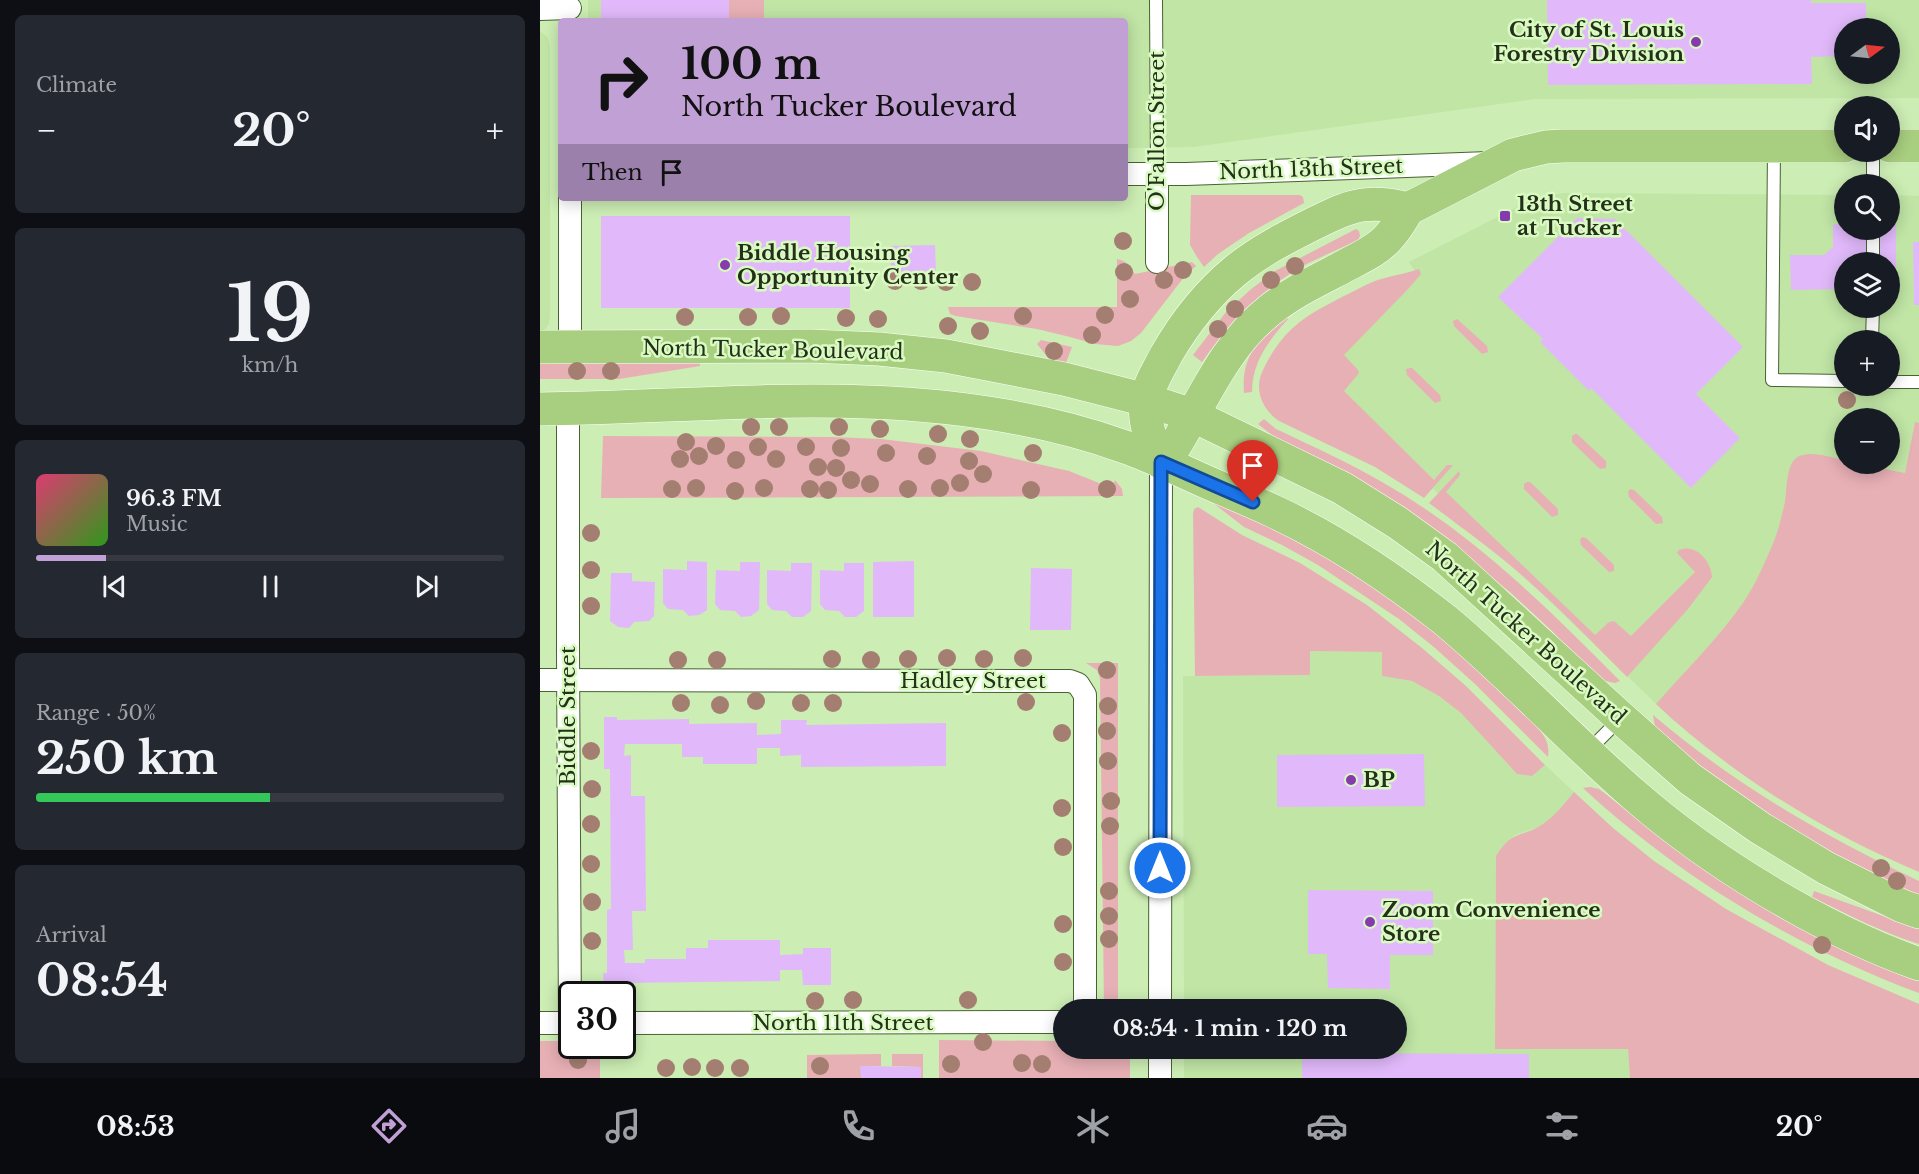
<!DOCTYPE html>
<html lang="en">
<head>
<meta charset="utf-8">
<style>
	body { margin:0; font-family:"Libre Baskerville",serif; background:#242831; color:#f1f3f6; height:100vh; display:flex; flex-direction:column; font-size:22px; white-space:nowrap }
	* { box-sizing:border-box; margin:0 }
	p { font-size:20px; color:#9ea1a6 }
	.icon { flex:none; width:33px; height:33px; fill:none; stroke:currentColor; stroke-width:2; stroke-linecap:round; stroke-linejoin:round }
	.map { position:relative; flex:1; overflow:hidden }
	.drawer { display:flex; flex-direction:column; gap:15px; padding:15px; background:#0d0f14; width:540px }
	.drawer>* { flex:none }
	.guide { position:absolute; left:18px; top:18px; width:570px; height:183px; border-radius:6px; box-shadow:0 3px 15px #0003; background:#c1a0d5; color:#111; overflow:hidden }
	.needle { width:39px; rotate:75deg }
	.fabs { position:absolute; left:1294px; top:18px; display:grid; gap:12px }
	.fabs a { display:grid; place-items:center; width:66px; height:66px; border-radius:50%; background:#171b24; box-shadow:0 3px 15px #0003; font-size:30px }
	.speed { position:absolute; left:18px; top:981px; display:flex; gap:12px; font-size:30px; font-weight:700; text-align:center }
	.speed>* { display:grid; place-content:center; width:78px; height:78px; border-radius:50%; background:#171b24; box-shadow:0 3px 15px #0003; line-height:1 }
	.speed .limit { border:3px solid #111; border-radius:9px; background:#fff; color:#111 }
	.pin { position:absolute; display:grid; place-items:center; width:51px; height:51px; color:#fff; margin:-62px -26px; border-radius:50% 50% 50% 0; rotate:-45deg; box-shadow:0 0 6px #0007 }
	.pin .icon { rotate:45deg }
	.me { position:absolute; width:66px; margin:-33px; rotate:0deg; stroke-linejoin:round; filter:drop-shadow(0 0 4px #0008) }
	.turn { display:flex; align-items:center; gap:21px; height:126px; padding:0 24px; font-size:27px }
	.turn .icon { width:78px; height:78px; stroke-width:2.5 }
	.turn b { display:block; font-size:42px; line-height:51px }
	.then { display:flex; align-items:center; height:57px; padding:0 24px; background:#0003; gap:12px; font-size:22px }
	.big { font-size:45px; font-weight:800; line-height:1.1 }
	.drawer .card { flex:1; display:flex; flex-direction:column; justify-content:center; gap:9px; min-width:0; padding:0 21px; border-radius:9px; background:#242831 }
	.drawer .dial { align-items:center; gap:0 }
	.dial b { font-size:78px; line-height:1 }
	.song { display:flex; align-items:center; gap:18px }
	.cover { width:72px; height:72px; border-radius:9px; background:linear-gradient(135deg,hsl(340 70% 55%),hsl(110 70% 35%)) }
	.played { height:6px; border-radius:3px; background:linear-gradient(90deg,#c1a0d5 15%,#363941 15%) }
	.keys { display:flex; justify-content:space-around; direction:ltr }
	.heat { display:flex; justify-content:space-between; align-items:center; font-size:33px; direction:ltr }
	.charge { height:9px; border-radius:4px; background:linear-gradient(90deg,#34c759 50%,#363941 0) }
	.trip { position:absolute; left:513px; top:999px; width:354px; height:60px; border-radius:30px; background:#171b24; box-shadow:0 3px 15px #0003; font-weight:800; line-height:60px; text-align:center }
	.tab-bar { display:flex; height:96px; justify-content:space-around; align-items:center; background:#090b0e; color:#9ea1a6 }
	.tab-bar .icon { width:42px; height:42px }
	.tab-bar .active { color:#c1a0d5 }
	.tab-bar b { font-size:27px; color:#f1f3f6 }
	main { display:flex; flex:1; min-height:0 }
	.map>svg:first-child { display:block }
</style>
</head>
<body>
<main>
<section class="drawer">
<div class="card"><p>Climate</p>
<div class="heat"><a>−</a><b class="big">20°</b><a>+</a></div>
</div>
<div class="card dial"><b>19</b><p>km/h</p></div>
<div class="card">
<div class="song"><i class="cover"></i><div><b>96.3 FM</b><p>Music</p></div></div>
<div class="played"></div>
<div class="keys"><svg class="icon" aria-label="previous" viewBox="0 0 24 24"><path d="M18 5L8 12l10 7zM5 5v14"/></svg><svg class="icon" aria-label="pause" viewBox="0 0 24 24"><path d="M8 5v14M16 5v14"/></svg><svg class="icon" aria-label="next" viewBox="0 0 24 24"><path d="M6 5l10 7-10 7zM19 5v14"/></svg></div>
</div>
<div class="card"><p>Range · 50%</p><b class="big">250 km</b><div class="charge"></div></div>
<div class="card"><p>Arrival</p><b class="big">08:54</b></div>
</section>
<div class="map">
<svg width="1379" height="1078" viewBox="0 0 1379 1078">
	<rect width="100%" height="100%" fill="#ccedb4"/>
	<g fill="#c0e5a5" fill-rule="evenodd">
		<path d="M48 0H1379V98L994 99 654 147 585 148V21H48ZM1305 28H1350V74H1305Z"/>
		<polygon points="0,31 8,38 10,45 10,314 9,324 3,331 0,332"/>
		<path d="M1023 193 1305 195V230H1350V195L1379 196V423H1375L1365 473 1320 464H1350V418H1305V460L1274 454 1259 513 1134 721 775 375 875 271 869 262 995 198ZM1305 262H1350V308H1305ZM1305 340H1350V386H1305Z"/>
		<polygon points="770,651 842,652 842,676 872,681 899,696 921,713 977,774 992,776 1005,765 1034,792 1015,815 1001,826 975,835 962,847 956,856 955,1049 1088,1049 1090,1078 644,1078 644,1049 856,1048 856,1010 644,1009 643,676 769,675"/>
	</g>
	<g fill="#e7b0b5">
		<rect x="189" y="0" width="35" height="21"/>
		<polygon points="651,195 760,195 763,197 764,203 709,233 678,254 664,267 657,257 650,245"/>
		<path d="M816 229 819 231 820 236 818 240C796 251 771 260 751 273 715 297 687 326 662 362L653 355 686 312 710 290 735 271Z"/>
		<path d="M577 259C587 261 590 266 595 274L652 262 656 266 644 277 601 333 591 341 578 346 555 344 530 337 497 329 416 316 410 314 408 307H577Z"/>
		<path d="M879 269 881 274 869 288 804 355 818 370 819 373 804 391 894 480 907 465H913L884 498 835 467 739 421C723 410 713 390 723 370 743 329 763 317 802 297 813 292 824 285 835 281 849 276 865 274 879 269Z"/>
		<path d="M746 316 748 319C729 340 712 362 712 392L704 393C701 355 719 340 746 316Z"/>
		<polygon points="917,319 947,346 948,352 942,354 914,326 913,321"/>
		<polygon points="501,340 532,347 525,365 510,360 497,344"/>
		<polygon points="0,362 160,363 160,366 79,379 0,379"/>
		<polygon points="870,368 872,368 900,395 901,401 895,403 867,375 866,369"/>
		<path d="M724 419 736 429C772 446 808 462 842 482 932 533 1008 608 1080 681L1075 683 1057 679 1012 631 971 593 919 551 736 438 718 424Z"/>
		<path d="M1375 422 1379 423V872C1287 834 1189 773 1116 704 1145 671 1178 639 1203 603 1216 584 1225 562 1234 541 1239 529 1242 515 1245 502 1247 490 1246 466 1256 458 1269 449 1291 458 1305 460V464H1320L1365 473Z"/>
		<polygon points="1035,434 1037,434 1066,461 1066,468 1060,469 1032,442 1032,436"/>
		<polygon points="63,436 292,437 341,439 441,451 529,471 559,483 574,483 575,480 582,489 583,496 61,498"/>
		<path d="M919 471 920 475 906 492 1055 635 1069 622 1074 621 1091 636 1155 572 1137 553 1139 550C1155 543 1171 560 1172 577L1148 609 1087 677C1054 644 1022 610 987 580 956 552 922 528 889 503Z"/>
		<polygon points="987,482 990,482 1018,509 1018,515 1012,517 984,489 984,484"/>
		<polygon points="1091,489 1094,490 1122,517 1123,523 1116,524 1089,497 1088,491"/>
		<path d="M668 499 751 535 855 600 902 637 995 725C1004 735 1010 742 1008 757L935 684 895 648 859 619 778 565 742 545 704 527Z"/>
		<polygon points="658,507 702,535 760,563 827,605 882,648 926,686 1005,765 992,776 977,774 921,713 899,696 872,681 842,676 842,652 770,651 770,675 655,676 653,514 654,509"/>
		<polygon points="1043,537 1046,538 1074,565 1074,571 1069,572 1041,545 1040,539"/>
		<polygon points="546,663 578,663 578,1009 564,1009 560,678 557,670"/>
		<path d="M1113 715C1194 784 1283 836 1379 881V895L1345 881 1242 826 1147 759 1115 727Z"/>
		<path d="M1050 787 1059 789 1067 795 1108 828 1379 979V993C1256 947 1139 877 1043 788Z"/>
		<path d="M1034 792 1073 828 1114 861 1186 909 1288 965 1379 1004V1078H1090L1088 1049H955L956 856C973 829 982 838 1003 824 1016 815 1024 804 1034 792Z"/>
		<path d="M1274 891 1379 929V944C1341 932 1307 914 1272 897Z"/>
		<polygon points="399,1040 523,1041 524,1048 590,1049 590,1078 399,1078"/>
		<polygon points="0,1041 31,1041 32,1046 60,1046 60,1078 0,1078"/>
		<polygon points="341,1054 341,1066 321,1066 321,1078 267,1078 267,1055"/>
		<polygon points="352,1054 383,1054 383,1078 381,1078 380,1067 352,1066"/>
	</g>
	<g fill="#e1b9fa">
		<rect x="61" y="0" width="128" height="21"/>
		<polygon points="1007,0 1271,0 1271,3 1326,3 1326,28 1305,28 1305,56 1271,57 1272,84 1008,85"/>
		<rect x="61" y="216" width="249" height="92"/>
		<polygon points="1037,218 1075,219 1203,347 1156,394 1200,438 1151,488 1051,388 1049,391 1000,342 1003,339 958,297"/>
		<polygon points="1293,224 1305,225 1305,230 1350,230 1350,224 1356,224 1356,279 1350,280 1350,262 1305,262 1305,289 1251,290 1250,255 1284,255 1293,247"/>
		<polygon points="1373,242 1379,242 1379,305 1374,305"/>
		<polygon points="395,245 396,272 351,273 350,246"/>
		<polygon points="147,561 167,562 167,610 159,615 149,616 143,610 128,609 123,603 123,569 147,570"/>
		<polygon points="374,561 374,617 333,617 333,562"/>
		<polygon points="200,562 220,562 219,610 211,616 201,617 195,611 180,610 175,604 176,570 200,571"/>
		<polygon points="251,563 272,563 271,611 263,617 252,617 246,611 232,610 227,604 227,570 251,571"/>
		<polygon points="304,563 324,563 324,611 316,617 305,617 299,611 285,610 280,604 280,570 304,571"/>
		<polygon points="491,568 532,569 531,630 490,630"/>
		<polygon points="71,573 92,573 92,581 115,582 114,616 109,621 94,622 89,628 78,627 70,621"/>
		<polygon points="64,717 77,717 77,720 149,719 149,724 217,723 217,735 241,734 241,720 267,720 266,725 406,723 406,766 261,767 261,755 240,756 240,748 217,748 217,764 163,764 163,757 142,757 142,744 85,744 84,756 91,755 91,796 105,796 106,911 92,911 93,950 84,950 85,963 105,963 105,959 146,959 146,948 168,948 168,940 240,940 240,955 263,954 263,948 291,948 291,985 263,985 262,970 240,970 240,981 79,983 79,988 64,987 63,973 67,973 67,910 71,909 70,769 64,769"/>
		<polygon points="884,754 885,806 737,807 737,755"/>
		<polygon points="768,890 893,891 893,955 850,955 850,989 788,988 787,954 768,954"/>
		<polygon points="762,1053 989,1054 989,1078 762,1078"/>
		<polygon points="320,1066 381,1067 381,1078 321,1078"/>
	</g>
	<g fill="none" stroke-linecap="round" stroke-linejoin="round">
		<defs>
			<g id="service">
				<polyline points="616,0 617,175"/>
				<polyline points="1234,148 1232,380 1305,381"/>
				<polyline points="1333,184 1333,152"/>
				<polyline points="1333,262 1333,230"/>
				<polyline points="1332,340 1333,308"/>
				<polyline points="1350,382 1379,382"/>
				<polyline points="1048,751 1080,719"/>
			</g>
			<g id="minor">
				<polyline points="0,9 30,8"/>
				<polyline points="585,174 646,174 949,163"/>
				<polyline points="30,198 30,347"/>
				<polyline points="617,262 617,175"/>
				<polyline points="28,408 28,653 30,1023"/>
				<polyline points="0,680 530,681 538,684 545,695 545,1003 543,1010"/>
				<polyline points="620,1010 621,462"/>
				<polyline points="0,1023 32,1023"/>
				<polyline points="82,1023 524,1022"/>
				<polyline points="620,1048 620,1078"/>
			</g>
			<g id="primary">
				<polyline points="1350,146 1379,146"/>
				<polyline points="0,347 270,346 339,349 406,356 524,379 606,400 652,415 802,488 858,523 905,557 1081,718 1150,779 1220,828 1286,868 1362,906 1379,912"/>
				<path d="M0 409C109 408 217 398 326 402 414 405 502 417 585 447 617 458 647 474 678 487 697 495 716 503 735 512 795 540 853 579 905 620 971 675 1029 738 1093 794 1172 863 1281 929 1379 964"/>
				<path d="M621 462 633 449C663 401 684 346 730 310 751 293 776 281 801 268 817 259 835 252 847 239 856 230 862 219 868 209L973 155 1006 147 1023 146H1305"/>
				<path d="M621 462C612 443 603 423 606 401 608 386 619 369 626 355 644 324 667 294 695 271 719 251 749 236 777 222 792 215 807 207 823 205 839 203 853 205 868 209"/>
			</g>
		</defs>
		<use href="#service" stroke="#486331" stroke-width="14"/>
		<use href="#minor" stroke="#486331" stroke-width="24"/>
		<use href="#primary" stroke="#fff" stroke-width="34"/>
		<use href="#service" stroke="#fff" stroke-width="12"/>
		<use href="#minor" stroke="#fff" stroke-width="22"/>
		<use href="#primary" stroke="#a8ce7f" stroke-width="33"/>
	</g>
	<g fill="#a47f71">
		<circle cx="583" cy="241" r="9"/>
		<circle cx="755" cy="266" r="9"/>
		<circle cx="643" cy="270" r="9"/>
		<circle cx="584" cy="272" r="9"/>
		<circle cx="624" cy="280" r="9"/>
		<circle cx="731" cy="280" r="9"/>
		<circle cx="355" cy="281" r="9"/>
		<circle cx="381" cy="281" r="9"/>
		<circle cx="406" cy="282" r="9"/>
		<circle cx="432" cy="282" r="9"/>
		<circle cx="590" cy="299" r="9"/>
		<circle cx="695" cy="309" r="9"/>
		<circle cx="565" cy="315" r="9"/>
		<circle cx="241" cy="316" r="9"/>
		<circle cx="483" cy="316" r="9"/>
		<circle cx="145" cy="317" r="9"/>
		<circle cx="208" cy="317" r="9"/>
		<circle cx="306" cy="318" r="9"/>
		<circle cx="338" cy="319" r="9"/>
		<circle cx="408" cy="326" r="9"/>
		<circle cx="678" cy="329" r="9"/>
		<circle cx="440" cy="331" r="9"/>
		<circle cx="552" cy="335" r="9"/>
		<circle cx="514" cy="351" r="9"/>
		<circle cx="37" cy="371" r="9"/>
		<circle cx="71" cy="371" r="9"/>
		<circle cx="1307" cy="400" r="9"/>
		<circle cx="211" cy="427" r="9"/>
		<circle cx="239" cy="427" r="9"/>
		<circle cx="299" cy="427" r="9"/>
		<circle cx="340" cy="429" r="9"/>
		<circle cx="398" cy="434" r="9"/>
		<circle cx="430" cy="439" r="9"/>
		<circle cx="146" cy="442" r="9"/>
		<circle cx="176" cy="446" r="9"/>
		<circle cx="218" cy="447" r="9"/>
		<circle cx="266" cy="447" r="9"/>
		<circle cx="301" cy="448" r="9"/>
		<circle cx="346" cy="453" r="9"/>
		<circle cx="493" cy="453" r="9"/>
		<circle cx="159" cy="456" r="9"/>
		<circle cx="387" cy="456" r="9"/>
		<circle cx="140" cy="459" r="9"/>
		<circle cx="236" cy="459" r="9"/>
		<circle cx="196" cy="460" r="9"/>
		<circle cx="429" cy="461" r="9"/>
		<circle cx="278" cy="467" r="9"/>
		<circle cx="296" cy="468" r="9"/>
		<circle cx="443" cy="474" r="9"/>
		<circle cx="311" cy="480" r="9"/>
		<circle cx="420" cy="483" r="9"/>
		<circle cx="330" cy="484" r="9"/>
		<circle cx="156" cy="488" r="9"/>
		<circle cx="224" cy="488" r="9"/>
		<circle cx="400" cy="488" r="9"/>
		<circle cx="132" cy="489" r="9"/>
		<circle cx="270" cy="489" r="9"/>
		<circle cx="368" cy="489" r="9"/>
		<circle cx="567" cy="489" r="9"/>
		<circle cx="288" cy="490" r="9"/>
		<circle cx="491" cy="490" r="9"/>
		<circle cx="195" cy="491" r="9"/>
		<circle cx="51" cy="533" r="9"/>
		<circle cx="51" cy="570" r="9"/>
		<circle cx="51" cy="606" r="9"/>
		<circle cx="407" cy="658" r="9"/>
		<circle cx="483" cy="658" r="9"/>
		<circle cx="292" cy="659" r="9"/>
		<circle cx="368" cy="659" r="9"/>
		<circle cx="444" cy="659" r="9"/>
		<circle cx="138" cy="660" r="9"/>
		<circle cx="177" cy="660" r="9"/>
		<circle cx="331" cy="660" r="9"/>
		<circle cx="567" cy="670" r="9"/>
		<circle cx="216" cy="701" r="9"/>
		<circle cx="486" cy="702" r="9"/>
		<circle cx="141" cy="703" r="9"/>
		<circle cx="261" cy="703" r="9"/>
		<circle cx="293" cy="703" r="9"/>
		<circle cx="180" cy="705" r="9"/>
		<circle cx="568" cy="706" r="9"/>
		<circle cx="567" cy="731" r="9"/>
		<circle cx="522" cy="733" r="9"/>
		<circle cx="51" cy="751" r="9"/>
		<circle cx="568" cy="761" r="9"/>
		<circle cx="52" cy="789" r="9"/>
		<circle cx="571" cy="801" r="9"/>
		<circle cx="522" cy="808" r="9"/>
		<circle cx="51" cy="824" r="9"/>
		<circle cx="570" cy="826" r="9"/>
		<circle cx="523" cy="847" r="9"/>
		<circle cx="51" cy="864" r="9"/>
		<circle cx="1341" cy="868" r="9"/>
		<circle cx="1357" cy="881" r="9"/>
		<circle cx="569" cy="891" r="9"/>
		<circle cx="52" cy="902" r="9"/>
		<circle cx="569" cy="916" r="9"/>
		<circle cx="523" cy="924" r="9"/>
		<circle cx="569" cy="939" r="9"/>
		<circle cx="52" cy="941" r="9"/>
		<circle cx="1282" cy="945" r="9"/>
		<circle cx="523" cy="962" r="9"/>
		<circle cx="313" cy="1000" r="9"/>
		<circle cx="428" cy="1000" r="9"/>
		<circle cx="275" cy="1001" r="9"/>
		<circle cx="443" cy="1042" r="9"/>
		<circle cx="38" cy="1060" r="9"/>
		<circle cx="482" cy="1063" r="9"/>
		<circle cx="411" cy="1064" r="9"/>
		<circle cx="502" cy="1064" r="9"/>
		<circle cx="280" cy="1066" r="9"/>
		<circle cx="152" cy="1067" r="9"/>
		<circle cx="126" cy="1068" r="9"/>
		<circle cx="175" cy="1068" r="9"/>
		<circle cx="200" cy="1068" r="9"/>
	</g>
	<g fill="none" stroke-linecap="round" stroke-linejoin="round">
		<defs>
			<polyline id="route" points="620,868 621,462 713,502"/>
		</defs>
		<use href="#route" stroke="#114b97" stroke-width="15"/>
		<use href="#route" stroke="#1a73e8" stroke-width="10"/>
	</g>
	<g fill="#863bac" stroke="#d9fac1" stroke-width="2">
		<circle cx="1156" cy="42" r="6"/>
		<rect x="959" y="210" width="12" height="12" rx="3"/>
		<circle cx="185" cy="265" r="6"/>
		<circle cx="811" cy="780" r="6"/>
		<circle cx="830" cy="922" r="6"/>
	</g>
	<g text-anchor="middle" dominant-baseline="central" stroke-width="5" stroke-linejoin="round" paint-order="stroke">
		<g font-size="21" font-weight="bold" fill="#24301a" stroke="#d9fac1" text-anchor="start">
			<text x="1144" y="30" text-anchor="end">City of St. Louis<tspan x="1144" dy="24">Forestry Division</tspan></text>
			<text x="977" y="204">13th Street<tspan x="977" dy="24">at Tucker</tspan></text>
			<text x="197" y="253">Biddle Housing<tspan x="197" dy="24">Opportunity Center</tspan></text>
			<text x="823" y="780">BP</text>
			<text x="842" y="910">Zoom Convenience<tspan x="842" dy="24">Store</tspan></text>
		</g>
		<g font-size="21" fill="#24301a" stroke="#d9fac1">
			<text transform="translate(617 131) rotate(-90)">O'Fallon Street</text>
			<text transform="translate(771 169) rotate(-2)">North 13th Street</text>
			<text transform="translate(233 350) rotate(1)">North Tucker Boulevard</text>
			<text transform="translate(986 633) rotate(42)">North Tucker Boulevard</text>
			<text x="433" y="681">Hadley Street</text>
			<text transform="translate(28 716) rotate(-90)">Biddle Street</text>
			<text x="303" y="1023">North 11th Street</text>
		</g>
	</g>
</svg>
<div class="fabs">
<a><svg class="needle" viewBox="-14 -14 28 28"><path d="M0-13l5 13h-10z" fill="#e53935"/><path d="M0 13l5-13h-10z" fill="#9ea1a6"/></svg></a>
<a><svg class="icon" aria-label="sound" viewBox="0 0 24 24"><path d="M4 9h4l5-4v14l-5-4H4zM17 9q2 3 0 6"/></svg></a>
<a><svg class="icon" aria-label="search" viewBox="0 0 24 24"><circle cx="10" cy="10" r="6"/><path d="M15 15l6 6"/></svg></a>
<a><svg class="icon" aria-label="layers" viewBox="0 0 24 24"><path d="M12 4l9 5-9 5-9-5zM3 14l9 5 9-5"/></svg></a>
<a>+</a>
<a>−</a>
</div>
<div class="speed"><div class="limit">30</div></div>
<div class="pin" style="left:713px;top:502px;background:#d93025"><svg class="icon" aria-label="arrive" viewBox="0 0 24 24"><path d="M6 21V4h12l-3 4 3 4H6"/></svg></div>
<svg class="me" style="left:620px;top:868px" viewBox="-20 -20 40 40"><circle r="17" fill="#1a73e8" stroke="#fff" stroke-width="3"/><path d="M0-11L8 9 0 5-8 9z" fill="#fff"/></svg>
<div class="trip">08:54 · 1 min · 120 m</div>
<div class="guide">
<div class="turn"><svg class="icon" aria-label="right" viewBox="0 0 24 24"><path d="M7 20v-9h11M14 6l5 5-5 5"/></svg><div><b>100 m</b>North Tucker Boulevard</div></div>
<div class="then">Then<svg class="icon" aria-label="arrive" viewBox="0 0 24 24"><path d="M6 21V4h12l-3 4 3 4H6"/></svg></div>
</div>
</div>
</main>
<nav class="tab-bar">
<b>08:53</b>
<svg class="icon active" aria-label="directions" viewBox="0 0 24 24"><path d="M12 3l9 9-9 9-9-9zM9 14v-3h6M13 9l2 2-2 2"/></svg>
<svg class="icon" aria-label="music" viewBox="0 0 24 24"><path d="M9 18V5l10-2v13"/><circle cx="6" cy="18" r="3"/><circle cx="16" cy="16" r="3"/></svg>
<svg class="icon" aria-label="phone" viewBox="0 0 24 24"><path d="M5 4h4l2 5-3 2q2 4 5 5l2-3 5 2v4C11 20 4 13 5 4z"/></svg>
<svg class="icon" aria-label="climate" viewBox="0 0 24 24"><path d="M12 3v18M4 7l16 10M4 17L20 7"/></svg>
<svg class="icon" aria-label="car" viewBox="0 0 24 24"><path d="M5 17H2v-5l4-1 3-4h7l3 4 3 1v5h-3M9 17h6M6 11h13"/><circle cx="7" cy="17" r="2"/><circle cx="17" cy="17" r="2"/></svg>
<svg class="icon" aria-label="filters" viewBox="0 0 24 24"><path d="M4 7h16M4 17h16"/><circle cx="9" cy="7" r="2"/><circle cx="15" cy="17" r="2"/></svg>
<b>20°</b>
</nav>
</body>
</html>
